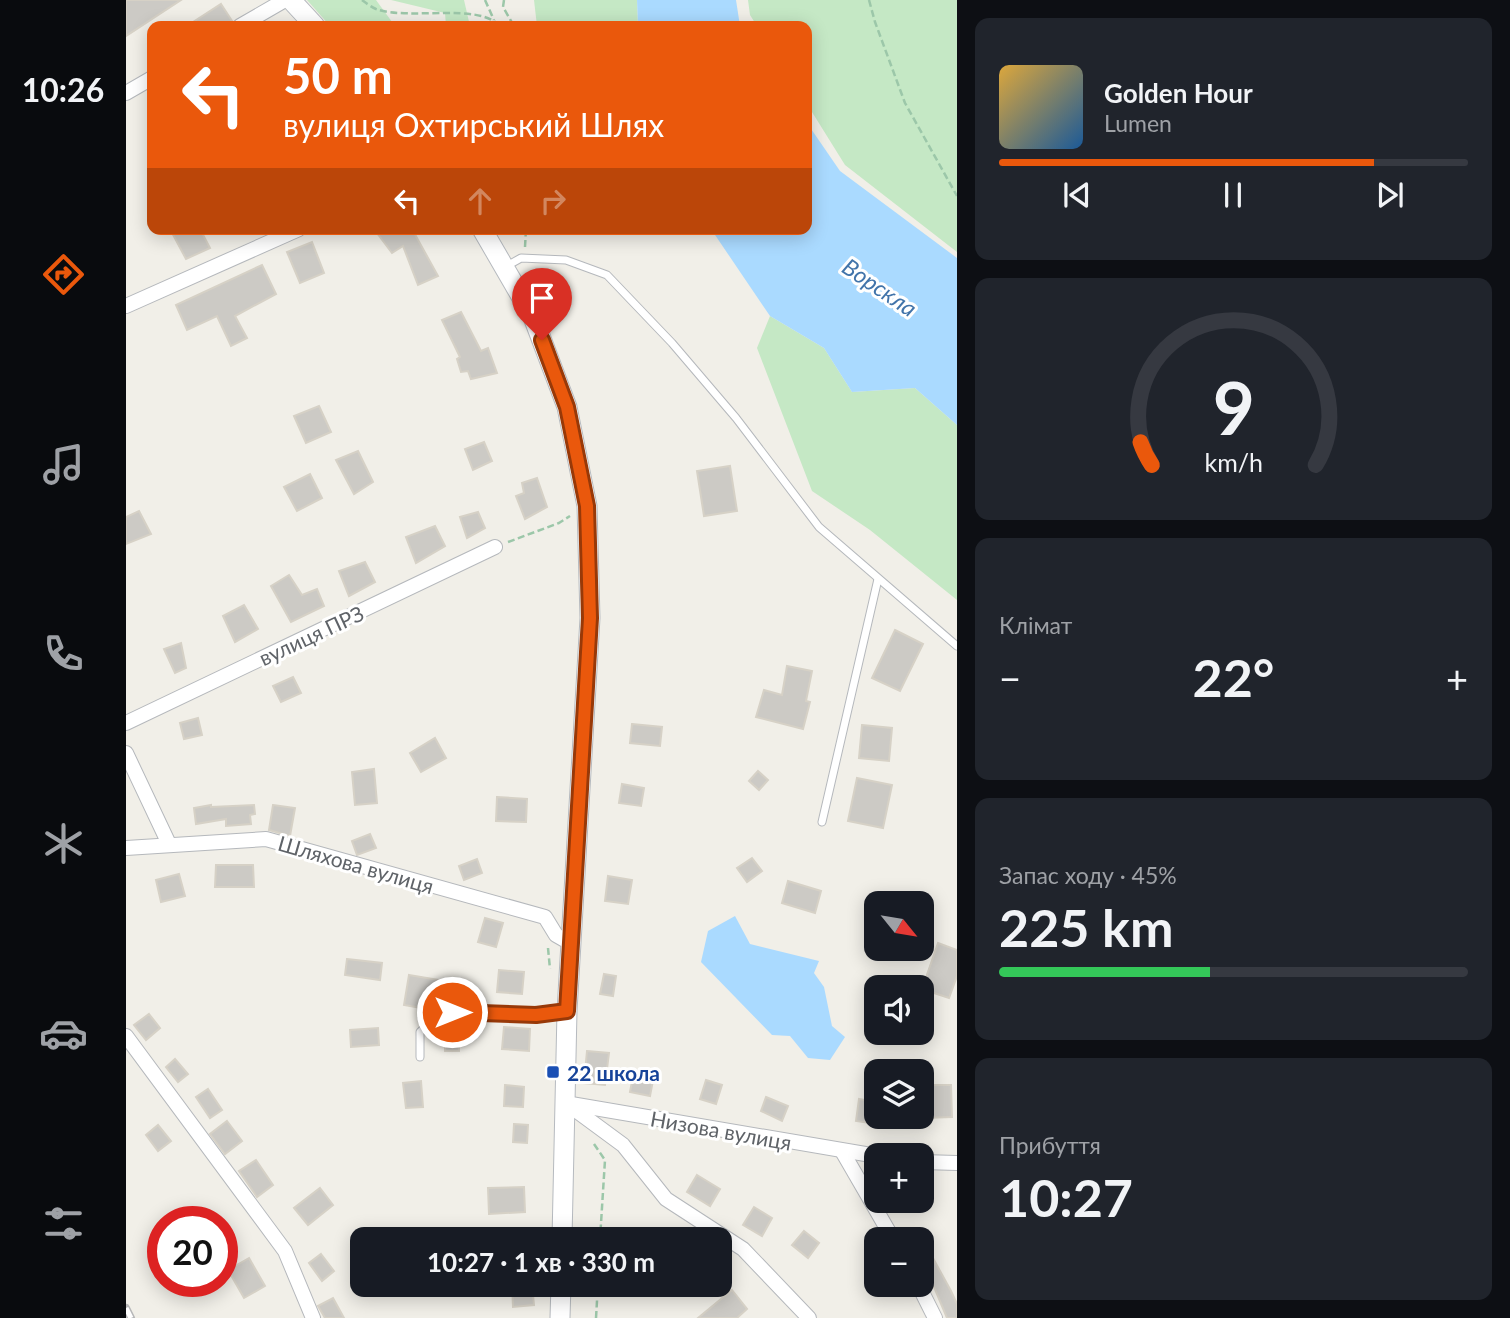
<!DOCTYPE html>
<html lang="uk">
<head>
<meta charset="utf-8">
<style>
	body { margin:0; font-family:Lato,sans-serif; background:#20242c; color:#f1f3f6; height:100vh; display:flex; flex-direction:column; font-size:26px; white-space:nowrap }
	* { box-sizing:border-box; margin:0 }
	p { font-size:23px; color:#9ea1a6 }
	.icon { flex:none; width:38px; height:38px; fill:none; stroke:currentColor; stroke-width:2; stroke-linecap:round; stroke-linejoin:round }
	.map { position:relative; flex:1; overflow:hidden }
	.panel { display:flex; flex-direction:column; gap:18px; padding:18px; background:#0d0f14; width:553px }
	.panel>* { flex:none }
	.hud { position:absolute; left:21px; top:21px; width:665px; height:214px; border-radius:14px; box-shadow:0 4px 18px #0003; background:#ea580c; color:#fff; overflow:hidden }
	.needle { width:46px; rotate:120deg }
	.tools { position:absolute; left:738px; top:891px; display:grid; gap:14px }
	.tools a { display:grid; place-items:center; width:70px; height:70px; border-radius:14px; background:#171b24; box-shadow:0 4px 18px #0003; font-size:35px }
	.speed { position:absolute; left:21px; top:1206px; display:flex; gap:14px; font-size:35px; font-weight:700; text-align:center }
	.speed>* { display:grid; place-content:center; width:91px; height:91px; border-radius:50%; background:#171b24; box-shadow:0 4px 18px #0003; line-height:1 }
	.speed .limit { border:10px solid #d22; background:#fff; color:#111 }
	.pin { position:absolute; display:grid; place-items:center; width:60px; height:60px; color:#fff; margin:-72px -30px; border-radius:50% 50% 50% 0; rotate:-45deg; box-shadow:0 0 7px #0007 }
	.pin .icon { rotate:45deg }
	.me { position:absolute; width:77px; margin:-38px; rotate:90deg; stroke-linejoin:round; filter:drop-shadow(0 0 5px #0008) }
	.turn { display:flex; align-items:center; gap:24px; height:147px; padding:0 21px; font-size:32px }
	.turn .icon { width:91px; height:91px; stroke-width:2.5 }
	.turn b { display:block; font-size:49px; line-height:60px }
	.lanes { display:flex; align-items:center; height:66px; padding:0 21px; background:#0003; justify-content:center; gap:35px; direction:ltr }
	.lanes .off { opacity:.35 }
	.big { font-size:52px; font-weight:700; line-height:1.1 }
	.panel .widget { flex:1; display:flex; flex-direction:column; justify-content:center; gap:10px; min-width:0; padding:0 24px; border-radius:14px; background:#20242c }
	.panel .dial { align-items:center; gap:0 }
	.dial svg { height:182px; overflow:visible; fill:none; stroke:#363941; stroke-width:7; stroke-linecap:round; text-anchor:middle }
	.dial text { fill:#f1f3f6; stroke:none }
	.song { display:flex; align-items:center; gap:21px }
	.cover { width:84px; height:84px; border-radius:10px; background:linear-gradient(135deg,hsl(40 70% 55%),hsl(210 70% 35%)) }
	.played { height:7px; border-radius:4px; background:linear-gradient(90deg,#ea580c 80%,#363941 80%) }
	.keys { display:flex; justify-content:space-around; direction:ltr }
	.heat { display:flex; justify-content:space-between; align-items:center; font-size:38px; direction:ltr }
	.charge { height:10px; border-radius:5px; background:linear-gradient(90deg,#34c759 45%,#363941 0) }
	.trip { position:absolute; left:224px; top:1227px; width:382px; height:70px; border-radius:14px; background:#171b24; box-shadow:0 4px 18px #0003; font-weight:700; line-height:70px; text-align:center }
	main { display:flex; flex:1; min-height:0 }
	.dock { display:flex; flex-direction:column; width:126px; justify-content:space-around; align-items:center; background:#090b0e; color:#9ea1a6 }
	.dock .icon { width:49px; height:49px }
	.dock .current { color:#ea580c }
	.dock b { font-size:32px; color:#f1f3f6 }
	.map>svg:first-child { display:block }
</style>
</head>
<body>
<main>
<nav class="dock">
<b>10:26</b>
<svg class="icon current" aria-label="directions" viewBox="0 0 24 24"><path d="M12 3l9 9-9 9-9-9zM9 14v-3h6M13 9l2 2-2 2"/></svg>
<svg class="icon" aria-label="music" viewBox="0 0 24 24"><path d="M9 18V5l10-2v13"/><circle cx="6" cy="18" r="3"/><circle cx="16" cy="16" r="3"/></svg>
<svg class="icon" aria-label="phone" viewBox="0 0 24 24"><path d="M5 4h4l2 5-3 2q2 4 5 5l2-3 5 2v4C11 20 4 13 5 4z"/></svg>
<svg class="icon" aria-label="climate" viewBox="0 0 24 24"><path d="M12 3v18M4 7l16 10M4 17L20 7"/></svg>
<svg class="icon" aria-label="car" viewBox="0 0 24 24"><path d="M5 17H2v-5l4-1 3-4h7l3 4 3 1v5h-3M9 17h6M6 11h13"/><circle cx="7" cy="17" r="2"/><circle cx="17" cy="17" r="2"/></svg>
<svg class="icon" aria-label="filters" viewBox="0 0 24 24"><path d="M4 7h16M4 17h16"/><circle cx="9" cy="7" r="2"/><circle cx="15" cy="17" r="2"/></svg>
</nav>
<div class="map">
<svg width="831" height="1318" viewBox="0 0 831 1318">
	<rect width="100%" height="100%" fill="#f1efe8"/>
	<g fill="#c5e8c5">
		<polygon points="181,0 250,0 269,26 204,26"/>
		<polygon points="265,0 338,0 344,26 320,26 319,13"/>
		<polygon points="408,0 511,0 512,26 411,26"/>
		<polygon points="622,0 831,0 831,252 719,165 681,104 681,26 631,26 624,15"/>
		<polygon points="644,316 698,348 726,392 789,388 831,425 831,600 744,530 686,491 631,348"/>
	</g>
	<g fill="#aadaff">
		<polygon points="511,0 610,0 614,26 512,26"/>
		<polygon points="681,123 714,171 831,258 831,425 789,388 726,392 698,348 644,316 585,229 681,229"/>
		<polygon points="609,916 624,944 693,961 688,973 698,987 706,1026 719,1037 704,1060 682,1058 664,1036 646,1035 575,962 582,931"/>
	</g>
	<g fill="#cccac5" stroke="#d6d1c6" stroke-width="2">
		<polygon points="0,0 55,0 0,36"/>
		<polygon points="95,4 106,21 97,26 61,26"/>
		<polygon points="44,229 74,229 84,248 60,259"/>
		<polygon points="248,229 286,229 312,276 292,285 277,246 266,253"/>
		<polygon points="186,242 198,273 174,283 161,252"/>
		<polygon points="136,265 150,294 109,316 121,338 105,346 91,316 61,330 50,305"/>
		<polygon points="335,312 355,351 362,348 371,373 345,379 342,371 335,372 331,359 334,357 316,320"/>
		<polygon points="193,406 205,432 180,443 168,416"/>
		<polygon points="358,442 366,461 347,470 339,449"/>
		<polygon points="232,451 247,482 228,494 210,460"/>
		<polygon points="604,466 611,511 578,516 571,471"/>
		<polygon points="184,474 196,498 171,511 158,487"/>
		<polygon points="411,478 421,507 399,519 390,496 398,493 396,483"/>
		<polygon points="13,511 25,534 0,544 0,517"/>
		<polygon points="352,512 359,528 341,538 334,517"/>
		<polygon points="309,526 319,546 290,563 280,537"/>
		<polygon points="239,562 249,582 223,596 213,571"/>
		<polygon points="163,575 176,595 191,589 198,606 165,622 145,586"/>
		<polygon points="118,605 132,629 109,642 97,616"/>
		<polygon points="769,630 797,644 774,691 746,678"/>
		<polygon points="55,643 60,668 49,673 38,649"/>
		<polygon points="661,666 686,671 680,701 684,702 677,729 630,717 638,690 656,695"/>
		<polygon points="167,677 175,693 155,702 147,686"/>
		<polygon points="72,718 76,735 58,739 54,723"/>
		<polygon points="506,724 536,727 534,746 504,743"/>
		<polygon points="736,725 766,728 763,761 733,758"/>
		<polygon points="309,738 320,758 295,772 284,753"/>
		<polygon points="248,769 251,803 229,805 226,772"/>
		<polygon points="632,771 642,780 633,790 623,781"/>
		<polygon points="731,778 766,785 757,828 722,821"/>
		<polygon points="496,784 518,788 515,806 493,803"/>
		<polygon points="371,797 401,799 400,822 370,821"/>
		<polygon points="85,805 85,807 128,805 129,814 124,815 125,824 100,826 100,819 70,824 68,808"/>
		<polygon points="147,805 169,808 164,836 143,830"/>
		<polygon points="244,834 250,848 231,855 226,841"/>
		<polygon points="626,858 636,871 621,882 611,868"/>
		<polygon points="351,859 356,873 338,880 333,866"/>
		<polygon points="90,865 127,865 128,887 89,887"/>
		<polygon points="53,874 59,896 35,902 30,880"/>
		<polygon points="482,876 506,880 502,904 479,901"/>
		<polygon points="662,881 695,891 689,913 656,903"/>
		<polygon points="359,918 377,923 370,947 352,942"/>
		<polygon points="812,943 831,950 831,976 823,998 796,989"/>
		<polygon points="221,959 256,963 254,980 219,975"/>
		<polygon points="373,970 398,972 396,994 371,992"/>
		<polygon points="478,974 490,976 487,996 474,994"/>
		<polygon points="283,975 343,985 340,1005 303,999 301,1009 278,1005"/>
		<polygon points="23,1014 34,1028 20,1040 8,1025"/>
		<polygon points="378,1027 404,1029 403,1051 376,1049"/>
		<polygon points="252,1028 253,1045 225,1047 224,1030"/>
		<rect x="319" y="1031" width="14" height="20"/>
		<polygon points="461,1051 483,1053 479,1085 458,1083"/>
		<polygon points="49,1059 62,1074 52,1082 40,1067"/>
		<polygon points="508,1071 528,1075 524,1096 504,1092"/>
		<polygon points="580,1080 596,1085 590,1104 574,1099"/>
		<polygon points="295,1081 297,1107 280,1108 277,1083"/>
		<polygon points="379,1085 398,1087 397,1107 378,1106"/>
		<polygon points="796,1085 825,1085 826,1117 796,1118"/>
		<polygon points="82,1089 96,1110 84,1118 70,1097"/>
		<polygon points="640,1097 662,1106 656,1121 635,1111"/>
		<polygon points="733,1099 751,1102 751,1124 730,1121"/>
		<polygon points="101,1121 116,1141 99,1154 84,1134"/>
		<polygon points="388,1124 402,1125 401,1143 387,1142"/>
		<polygon points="32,1125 45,1141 32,1151 20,1135"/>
		<polygon points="130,1160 147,1185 131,1197 113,1171"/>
		<polygon points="571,1175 594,1189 584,1206 561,1192"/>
		<polygon points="398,1187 399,1212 363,1214 362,1188"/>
		<polygon points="194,1188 207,1205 182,1225 168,1208"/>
		<polygon points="628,1207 646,1218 636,1236 617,1225"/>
		<polygon points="678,1231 693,1243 682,1258 666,1245"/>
		<polygon points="796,1238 825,1291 831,1304 831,1318 821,1318 803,1275 801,1276 796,1267"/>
		<polygon points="195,1254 208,1271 196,1281 183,1263"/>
		<polygon points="123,1258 139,1286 118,1298 102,1270"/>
		<polygon points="386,1284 406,1284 408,1305 387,1307"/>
		<polygon points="606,1290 621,1309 611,1318 572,1318"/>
		<polygon points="207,1298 218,1318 199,1318 192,1306"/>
	</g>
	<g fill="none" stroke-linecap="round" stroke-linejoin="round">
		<defs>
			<g id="lane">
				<polyline points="379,267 395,258 440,260 481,275 546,343 610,418 693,527 831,646"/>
				<polyline points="696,822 752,579"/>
				<path d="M294 1057V1032C298 1028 302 1023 306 1020 335 1001 403 1018 440 1011"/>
			</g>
			<g id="street">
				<polyline points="114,26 159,0"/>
				<polyline points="0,93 26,78"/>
				<polyline points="0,306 173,229"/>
				<polyline points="0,723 369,547"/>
				<polyline points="0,753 43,844"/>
				<polyline points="0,848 140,839 419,917 430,935 444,943"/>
				<polyline points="0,1036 159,1251 187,1318"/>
				<polyline points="440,1103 497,1145 540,1199 617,1249 683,1318"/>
				<polyline points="445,1104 751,1156"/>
				<polyline points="716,1151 767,1239"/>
				<polyline points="796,1162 831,1163"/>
				<polyline points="792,1284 809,1318"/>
			</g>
			<g id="secondary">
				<polyline points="165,0 189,26"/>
				<polyline points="356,229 407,317 441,407 461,506 464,618 441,1011 436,1239"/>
				<polyline points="434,1318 435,1284"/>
			</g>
		</defs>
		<use href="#lane" stroke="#b5b8bc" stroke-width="9"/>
		<use href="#street" stroke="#b5b8bc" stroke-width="16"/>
		<use href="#secondary" stroke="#b6babf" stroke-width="21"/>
		<g stroke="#9cc7a9" stroke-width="2.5" stroke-dasharray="7 3.5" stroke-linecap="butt">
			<path d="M236 0C240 3 245 7 250 9 284 21 352 2 374 26"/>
			<polyline points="359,0 368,20"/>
			<polyline points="378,0 377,7 388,26"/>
			<polyline points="743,0 749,22 779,103 831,196"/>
			<polyline points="399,247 400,229"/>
			<polyline points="382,542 433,523 444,516"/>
			<polyline points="422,948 424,969"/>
			<polyline points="468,1144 479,1160 474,1239"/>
			<polyline points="470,1318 472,1284"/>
		</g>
		<use href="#lane" stroke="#fff" stroke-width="7"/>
		<use href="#street" stroke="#fff" stroke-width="14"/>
		<use href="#secondary" stroke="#fff" stroke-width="19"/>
		<defs>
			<polyline id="rail" points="0,1308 5,1318"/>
		</defs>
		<use href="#rail" stroke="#b6b7b8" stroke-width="8"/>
		<use href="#rail" stroke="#fff" stroke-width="5" stroke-dasharray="16" stroke-linecap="butt"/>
	</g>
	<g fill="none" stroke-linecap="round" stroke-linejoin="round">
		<defs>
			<polyline id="route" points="326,1012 410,1015 441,1011 464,618 461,506 441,407 416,340"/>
		</defs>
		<use href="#route" stroke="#983908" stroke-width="18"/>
		<use href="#route" stroke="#ea580c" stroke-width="12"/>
	</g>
	<rect fill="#1a4fb4" stroke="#fff" stroke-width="2.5" x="420" y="1065" width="14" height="14" rx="3.5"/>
	<g text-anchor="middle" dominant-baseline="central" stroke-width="6" stroke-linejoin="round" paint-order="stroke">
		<g font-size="21" fill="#5f6368" stroke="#fff">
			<text transform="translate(185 635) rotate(-25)">вулиця ПРЗ</text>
			<text transform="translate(230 864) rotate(16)">Шляхова вулиця</text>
			<text transform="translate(595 1130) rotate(10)">Низова вулиця</text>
		</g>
		<g font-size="21" font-weight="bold" fill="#164399" stroke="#fff" text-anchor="start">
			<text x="441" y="1072">22 школа</text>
		</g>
		<g font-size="23" font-style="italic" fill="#4174aa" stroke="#fff">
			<text transform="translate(754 287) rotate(34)">Ворскла</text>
		</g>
	</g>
</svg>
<div class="tools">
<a><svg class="needle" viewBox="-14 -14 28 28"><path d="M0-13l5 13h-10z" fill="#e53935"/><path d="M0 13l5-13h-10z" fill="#9ea1a6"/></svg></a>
<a><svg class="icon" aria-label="sound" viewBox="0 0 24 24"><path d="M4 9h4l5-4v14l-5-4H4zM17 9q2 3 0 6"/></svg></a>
<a><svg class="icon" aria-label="layers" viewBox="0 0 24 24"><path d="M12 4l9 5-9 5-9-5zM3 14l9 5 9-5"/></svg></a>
<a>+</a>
<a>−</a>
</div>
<div class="speed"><div class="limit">20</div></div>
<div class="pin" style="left:416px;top:340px;background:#d93025"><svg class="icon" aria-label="arrive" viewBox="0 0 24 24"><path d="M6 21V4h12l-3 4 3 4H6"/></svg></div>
<svg class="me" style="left:326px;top:1012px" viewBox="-20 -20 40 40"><circle r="17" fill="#ea580c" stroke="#fff" stroke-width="3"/><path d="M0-11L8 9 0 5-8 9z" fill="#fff"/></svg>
<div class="trip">10:27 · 1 хв · 330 m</div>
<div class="hud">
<div class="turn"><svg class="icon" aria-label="left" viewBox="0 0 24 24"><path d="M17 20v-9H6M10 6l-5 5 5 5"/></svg><div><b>50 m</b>вулиця Охтирський Шлях</div></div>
<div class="lanes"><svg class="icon" aria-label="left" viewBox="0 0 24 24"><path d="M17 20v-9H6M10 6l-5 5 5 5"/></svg><svg class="icon off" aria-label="ahead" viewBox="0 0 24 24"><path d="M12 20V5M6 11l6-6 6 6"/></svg><svg class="icon off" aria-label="right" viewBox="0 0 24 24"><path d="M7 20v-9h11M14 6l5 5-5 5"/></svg></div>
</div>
</div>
<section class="panel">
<div class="widget">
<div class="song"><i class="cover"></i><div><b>Golden Hour</b><p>Lumen</p></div></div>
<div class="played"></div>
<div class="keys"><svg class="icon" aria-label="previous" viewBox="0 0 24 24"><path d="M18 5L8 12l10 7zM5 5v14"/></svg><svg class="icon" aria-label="pause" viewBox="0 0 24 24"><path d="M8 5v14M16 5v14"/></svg><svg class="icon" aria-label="next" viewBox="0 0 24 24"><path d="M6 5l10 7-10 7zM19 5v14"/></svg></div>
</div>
<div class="widget dial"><svg viewBox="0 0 100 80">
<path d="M14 69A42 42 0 1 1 86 69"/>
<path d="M14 69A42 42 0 0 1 9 59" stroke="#ea580c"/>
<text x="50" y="56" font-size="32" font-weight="700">9</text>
<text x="50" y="72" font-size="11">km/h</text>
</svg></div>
<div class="widget"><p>Клімат</p>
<div class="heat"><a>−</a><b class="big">22°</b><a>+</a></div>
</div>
<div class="widget"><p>Запас ходу · 45%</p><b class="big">225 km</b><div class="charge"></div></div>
<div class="widget"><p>Прибуття</p><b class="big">10:27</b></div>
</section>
</main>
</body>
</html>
